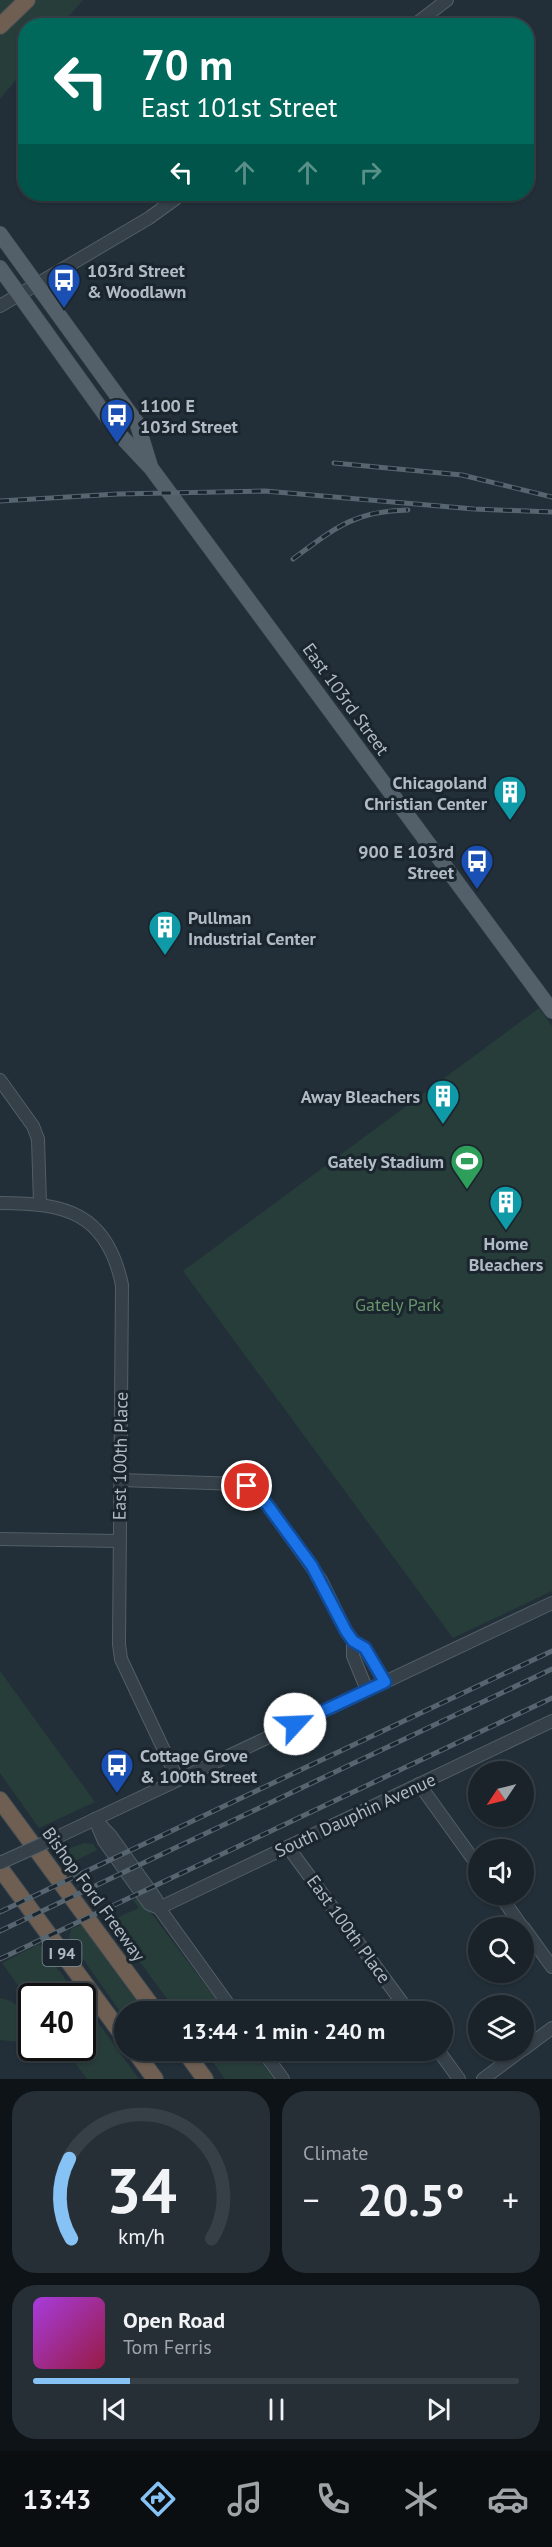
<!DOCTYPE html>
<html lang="en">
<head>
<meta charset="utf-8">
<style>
	body { margin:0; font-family:"PT Sans",sans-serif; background:#272f36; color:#f1f3f6; height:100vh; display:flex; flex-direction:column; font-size:22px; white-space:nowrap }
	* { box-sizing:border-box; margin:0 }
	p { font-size:20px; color:#9fa4a8 }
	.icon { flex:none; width:33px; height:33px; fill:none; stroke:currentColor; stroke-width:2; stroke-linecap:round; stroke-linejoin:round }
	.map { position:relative; height:2079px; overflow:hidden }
	.panel { display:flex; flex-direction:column; gap:12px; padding:12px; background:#0e1317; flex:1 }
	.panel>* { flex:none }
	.hud { position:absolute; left:18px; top:18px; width:516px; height:183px; border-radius:24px; box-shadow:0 2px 4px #0004,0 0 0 2px #384047; background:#00695c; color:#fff; overflow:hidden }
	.needle { width:39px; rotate:235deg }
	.tools { position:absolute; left:468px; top:1761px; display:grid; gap:12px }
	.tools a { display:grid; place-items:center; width:66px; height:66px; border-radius:50%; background:#1a232a; box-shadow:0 2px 4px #0004,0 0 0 2px #384047; font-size:30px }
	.speed { position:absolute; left:18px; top:1983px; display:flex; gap:12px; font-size:30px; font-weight:700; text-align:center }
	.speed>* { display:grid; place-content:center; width:78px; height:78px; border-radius:50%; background:#1a232a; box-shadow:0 2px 4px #0004,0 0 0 2px #384047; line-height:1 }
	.speed .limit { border:3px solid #111; border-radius:9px; background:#fff; color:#111 }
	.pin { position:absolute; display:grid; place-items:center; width:51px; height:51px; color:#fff; margin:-26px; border:3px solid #fff; border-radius:50%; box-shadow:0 2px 6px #0007 }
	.me { position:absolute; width:66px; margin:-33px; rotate:65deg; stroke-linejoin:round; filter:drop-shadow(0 0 4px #0008) }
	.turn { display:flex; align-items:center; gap:21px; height:126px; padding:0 24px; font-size:27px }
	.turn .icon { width:78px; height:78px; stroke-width:2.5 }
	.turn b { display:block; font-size:42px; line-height:51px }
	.lanes { display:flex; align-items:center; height:57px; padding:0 24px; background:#0003; justify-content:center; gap:30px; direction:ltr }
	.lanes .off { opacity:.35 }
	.big { font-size:45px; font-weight:800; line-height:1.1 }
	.panel .widget { flex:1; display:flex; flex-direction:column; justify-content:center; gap:9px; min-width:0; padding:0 21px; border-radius:24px; background:#272f36 }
	.panel .dial { align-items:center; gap:0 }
	.dial svg { height:156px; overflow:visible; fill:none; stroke:#384047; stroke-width:7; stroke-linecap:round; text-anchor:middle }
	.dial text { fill:#f1f3f6; stroke:none }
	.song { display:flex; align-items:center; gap:18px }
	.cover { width:72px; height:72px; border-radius:9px; background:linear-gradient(135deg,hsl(280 70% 55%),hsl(340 70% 35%)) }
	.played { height:6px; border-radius:3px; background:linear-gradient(90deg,#86c2f4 20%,#384047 20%) }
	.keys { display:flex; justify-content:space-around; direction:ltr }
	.heat { display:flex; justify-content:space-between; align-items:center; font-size:33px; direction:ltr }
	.panel .tiles { flex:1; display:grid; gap:12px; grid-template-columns:1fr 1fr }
	.widget:last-child { grid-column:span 2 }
	.trip { position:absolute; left:114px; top:2001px; width:339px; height:60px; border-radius:30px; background:#1a232a; box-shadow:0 2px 4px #0004,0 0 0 2px #384047; font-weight:800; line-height:60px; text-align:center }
	.tab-bar { display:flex; height:96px; justify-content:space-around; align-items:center; background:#0a0e11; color:#9fa4a8 }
	.tab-bar .icon { width:42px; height:42px }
	.tab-bar .active { color:#86c2f4 }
	.tab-bar b { font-size:27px; color:#f1f3f6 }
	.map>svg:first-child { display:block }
</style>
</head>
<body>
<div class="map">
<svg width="552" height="2079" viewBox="0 0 552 2079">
	<rect width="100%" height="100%" fill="#222f38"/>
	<g fill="#273d3a">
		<polygon points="0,0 83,0 61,25 26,26 25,69 0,99"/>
		<polygon points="539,1008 552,1026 552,1591 453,1638 183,1271"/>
		<polygon points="0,1671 95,1802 39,1828 0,1773"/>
		<polygon points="84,1843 93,1844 97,1850 69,1864 60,1852"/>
		<polygon points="139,1897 225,2011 176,2011 110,1921 139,1908 133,1900"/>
		<polygon points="81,1925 144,2011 124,2012 124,2017 69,1939 71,1929"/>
		<polygon points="39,1944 78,1996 32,1996 31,2003 2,1963"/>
		<path d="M0 1998C23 2002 32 2022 31 2043L0 2040Z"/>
		<polygon points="83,2002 139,2079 140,2079 87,2079 64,2048 82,2048"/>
		<polygon points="205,2051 253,2051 274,2079 225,2079"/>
	</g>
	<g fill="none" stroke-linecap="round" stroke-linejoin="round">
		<defs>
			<g id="minor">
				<polyline points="413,26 447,0"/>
				<polyline points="0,306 149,218 182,194"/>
				<polyline points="0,1080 33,1126 38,1139 40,1203"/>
				<path d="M0 1203C66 1203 107 1213 122 1285L119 1644 121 1659 178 1780"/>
				<polyline points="120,1480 239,1484 247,1486 263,1499 321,1580 346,1631 353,1641 365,1649 385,1682"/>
				<polyline points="0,1539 118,1541"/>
				<polyline points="353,1641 353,1656 367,1690"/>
				<polyline points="419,1784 478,1866"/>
				<polyline points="95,1819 111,1836 156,1899 159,1908 234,2012"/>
				<polyline points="98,1827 104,1841 149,1904 159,1908"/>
				<polyline points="51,1840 552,1603"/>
				<polyline points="288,1847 409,2012"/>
				<polyline points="499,1894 523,1928"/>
				<polyline points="159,1908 552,1721"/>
				<polyline points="524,1928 552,1967"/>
				<polyline points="524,2049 552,2028"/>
				<polyline points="262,2050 283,2079"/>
				<polyline points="438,2050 459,2079"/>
				<polyline points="483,2079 522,2050"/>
			</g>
			<g id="major">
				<polyline points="0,234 137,423 150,465"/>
				<polyline points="0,268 119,434 151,468 552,1011"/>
			</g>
			<g id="highway">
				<polyline points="0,26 27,0"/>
				<polyline points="0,1800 156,2012"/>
				<polyline points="0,1868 124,2037"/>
				<polyline points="134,2050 155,2079"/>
				<polyline points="184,2050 205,2079"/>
			</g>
		</defs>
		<use href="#minor" stroke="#535e66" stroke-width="14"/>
		<use href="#major" stroke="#424c55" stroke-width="16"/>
		<use href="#highway" stroke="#404b53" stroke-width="18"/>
		<use href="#minor" stroke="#354049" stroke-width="12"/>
		<use href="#major" stroke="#536069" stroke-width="15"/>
		<use href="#highway" stroke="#6e5f52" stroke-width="16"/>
		<defs>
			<g id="rail">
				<polyline points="334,463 462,475 552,497"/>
				<polyline points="0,501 118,494 265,491 474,509 552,512"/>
				<path d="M293 559C335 528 354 511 408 510"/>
				<polyline points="0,1912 552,1651"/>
				<polyline points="0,1931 552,1669"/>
				<polyline points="0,1959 552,1698"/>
			</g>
		</defs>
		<use href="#rail" stroke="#576570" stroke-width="5"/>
		<use href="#rail" stroke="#1b252d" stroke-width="3" stroke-dasharray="9" stroke-linecap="butt"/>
		<defs>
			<polyline id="minor-bridge" points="0,1863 51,1840"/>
		</defs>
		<use href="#minor-bridge" stroke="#535e66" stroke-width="14" stroke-linecap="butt"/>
		<use href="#minor-bridge" stroke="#354049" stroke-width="12"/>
	</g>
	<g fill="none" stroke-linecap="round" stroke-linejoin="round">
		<defs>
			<polyline id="route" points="247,1486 263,1499 312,1566 346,1631 353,1641 365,1648 385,1682 295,1724"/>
		</defs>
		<use href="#route" stroke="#114b97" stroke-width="15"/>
		<use href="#route" stroke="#1a73e8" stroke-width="10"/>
	</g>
	<defs>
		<symbol id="bus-pin" viewBox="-11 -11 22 30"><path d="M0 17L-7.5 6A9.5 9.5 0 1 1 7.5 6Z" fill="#1a4fb4" stroke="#1b252d"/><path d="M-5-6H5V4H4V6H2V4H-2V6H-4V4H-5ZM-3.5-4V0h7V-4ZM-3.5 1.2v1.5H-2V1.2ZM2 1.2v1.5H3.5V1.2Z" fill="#fff"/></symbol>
		<symbol id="building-pin" viewBox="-11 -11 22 30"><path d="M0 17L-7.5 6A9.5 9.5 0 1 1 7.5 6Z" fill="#0f9aa8" stroke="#1b252d"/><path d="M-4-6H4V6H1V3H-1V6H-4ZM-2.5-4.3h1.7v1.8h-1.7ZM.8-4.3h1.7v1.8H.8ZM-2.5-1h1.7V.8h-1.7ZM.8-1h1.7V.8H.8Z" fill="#fff"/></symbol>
		<symbol id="stadium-pin" viewBox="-11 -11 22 30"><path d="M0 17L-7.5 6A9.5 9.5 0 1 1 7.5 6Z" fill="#2e9e5b" stroke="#1b252d"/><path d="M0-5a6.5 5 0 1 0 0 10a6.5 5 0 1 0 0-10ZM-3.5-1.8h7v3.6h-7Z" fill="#fff"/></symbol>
	</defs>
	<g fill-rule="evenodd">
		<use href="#bus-pin" x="45" y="261" width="38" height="52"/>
		<use href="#bus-pin" x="98" y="396" width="38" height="52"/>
		<use href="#building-pin" x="491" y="773" width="38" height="52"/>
		<use href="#bus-pin" x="458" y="842" width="38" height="52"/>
		<use href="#building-pin" x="146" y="908" width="38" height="52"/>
		<use href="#building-pin" x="424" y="1077" width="38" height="52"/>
		<use href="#stadium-pin" x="448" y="1142" width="38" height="52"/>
		<use href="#building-pin" x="487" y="1183" width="38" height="52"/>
		<use href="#bus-pin" x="98" y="1746" width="38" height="52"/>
	</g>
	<g text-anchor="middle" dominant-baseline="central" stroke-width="6" stroke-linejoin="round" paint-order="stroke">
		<rect fill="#1b252d" stroke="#838e97" stroke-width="1.5" x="42.5" y="1940" width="39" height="26" rx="4.5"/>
		<g font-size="16" font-weight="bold" fill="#b0bbc5">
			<text x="62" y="1953">I 94</text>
		</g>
		<g font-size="18" font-weight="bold" fill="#b0bbc5" stroke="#1b252d" text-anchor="start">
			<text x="87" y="270">103rd Street<tspan x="87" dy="21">&amp; Woodlawn</tspan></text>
			<text x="140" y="405">1100 E<tspan x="140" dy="21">103rd Street</tspan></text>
			<text x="487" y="782" text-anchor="end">Chicagoland<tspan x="487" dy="21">Christian Center</tspan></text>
			<text x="454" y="851" text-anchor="end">900 E 103rd<tspan x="454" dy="21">Street</tspan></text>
			<text x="188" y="917">Pullman<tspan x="188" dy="21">Industrial Center</tspan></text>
			<text x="420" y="1096" text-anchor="end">Away Bleachers</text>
			<text x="444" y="1161" text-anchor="end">Gately Stadium</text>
			<text x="506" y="1243" text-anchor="middle">Home<tspan x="506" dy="21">Bleachers</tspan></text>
			<text x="140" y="1755">Cottage Grove<tspan x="140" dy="21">&amp; 100th Street</tspan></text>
		</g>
		<g font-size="18" fill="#b0bbc5" stroke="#1b252d">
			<text transform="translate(346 699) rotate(54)">East 103rd Street</text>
			<text transform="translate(120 1456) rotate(-89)">East 100th Place</text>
			<text transform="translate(355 1815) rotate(-25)">South Dauphin Avenue</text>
			<text transform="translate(94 1894) rotate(54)">Bishop Ford Freeway</text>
			<text transform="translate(349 1929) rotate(54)">East 100th Place</text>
		</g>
		<g font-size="18" fill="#68956b" stroke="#1b252d">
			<text x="398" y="1304">Gately Park</text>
		</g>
	</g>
</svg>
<div class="tools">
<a><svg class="needle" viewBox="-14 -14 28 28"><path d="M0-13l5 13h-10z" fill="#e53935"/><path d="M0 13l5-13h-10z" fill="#9fa4a8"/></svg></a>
<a><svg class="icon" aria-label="sound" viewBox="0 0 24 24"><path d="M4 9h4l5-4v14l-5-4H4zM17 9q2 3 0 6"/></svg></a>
<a><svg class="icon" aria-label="search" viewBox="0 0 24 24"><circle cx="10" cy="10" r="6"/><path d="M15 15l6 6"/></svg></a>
<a><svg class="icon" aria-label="layers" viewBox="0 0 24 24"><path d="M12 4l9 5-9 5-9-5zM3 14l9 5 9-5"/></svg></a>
</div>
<div class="speed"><div class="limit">40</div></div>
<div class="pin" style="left:247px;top:1486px;background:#d93025"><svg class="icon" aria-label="arrive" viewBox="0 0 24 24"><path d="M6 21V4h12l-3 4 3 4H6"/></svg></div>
<svg class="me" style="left:295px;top:1724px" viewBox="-20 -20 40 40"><circle r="19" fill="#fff"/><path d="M0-13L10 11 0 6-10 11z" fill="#1a73e8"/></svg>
<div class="trip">13:44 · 1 min · 240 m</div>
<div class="hud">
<div class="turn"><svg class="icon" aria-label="left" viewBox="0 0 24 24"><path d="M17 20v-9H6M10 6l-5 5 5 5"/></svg><div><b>70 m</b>East 101st Street</div></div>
<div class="lanes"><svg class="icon" aria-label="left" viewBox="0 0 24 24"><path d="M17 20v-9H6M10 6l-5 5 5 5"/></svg><svg class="icon off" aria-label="ahead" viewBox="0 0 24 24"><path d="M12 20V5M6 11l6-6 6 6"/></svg><svg class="icon off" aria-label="ahead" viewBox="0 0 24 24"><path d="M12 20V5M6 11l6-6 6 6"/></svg><svg class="icon off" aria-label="right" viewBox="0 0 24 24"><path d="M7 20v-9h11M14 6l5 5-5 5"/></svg></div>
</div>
</div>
<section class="panel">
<div class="tiles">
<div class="widget dial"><svg viewBox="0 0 100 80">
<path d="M14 69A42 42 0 1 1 86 69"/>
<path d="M14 69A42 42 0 0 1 13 28" stroke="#86c2f4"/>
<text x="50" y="56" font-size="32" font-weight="700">34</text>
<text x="50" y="72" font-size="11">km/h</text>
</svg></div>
<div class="widget"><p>Climate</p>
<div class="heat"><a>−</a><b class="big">20.5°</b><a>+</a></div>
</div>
<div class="widget">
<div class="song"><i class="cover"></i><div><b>Open Road</b><p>Tom Ferris</p></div></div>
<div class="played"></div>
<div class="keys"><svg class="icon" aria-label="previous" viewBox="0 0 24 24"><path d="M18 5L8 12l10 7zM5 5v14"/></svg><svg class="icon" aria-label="pause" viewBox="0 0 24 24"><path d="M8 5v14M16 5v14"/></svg><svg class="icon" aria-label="next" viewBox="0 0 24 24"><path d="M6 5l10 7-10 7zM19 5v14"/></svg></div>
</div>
</div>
</section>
<nav class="tab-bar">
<b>13:43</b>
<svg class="icon active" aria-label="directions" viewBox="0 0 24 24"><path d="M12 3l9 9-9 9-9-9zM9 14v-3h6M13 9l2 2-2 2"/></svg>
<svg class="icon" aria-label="music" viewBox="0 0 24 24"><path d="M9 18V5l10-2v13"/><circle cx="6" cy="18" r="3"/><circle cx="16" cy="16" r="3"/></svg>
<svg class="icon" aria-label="phone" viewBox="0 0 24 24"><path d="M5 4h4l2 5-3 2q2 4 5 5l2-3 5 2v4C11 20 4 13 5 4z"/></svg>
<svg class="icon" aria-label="climate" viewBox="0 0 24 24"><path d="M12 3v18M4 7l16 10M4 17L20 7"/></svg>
<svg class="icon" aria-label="car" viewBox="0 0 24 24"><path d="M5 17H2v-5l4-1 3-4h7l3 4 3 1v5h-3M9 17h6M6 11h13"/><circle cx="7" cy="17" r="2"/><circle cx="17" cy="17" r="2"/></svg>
</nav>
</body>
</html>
